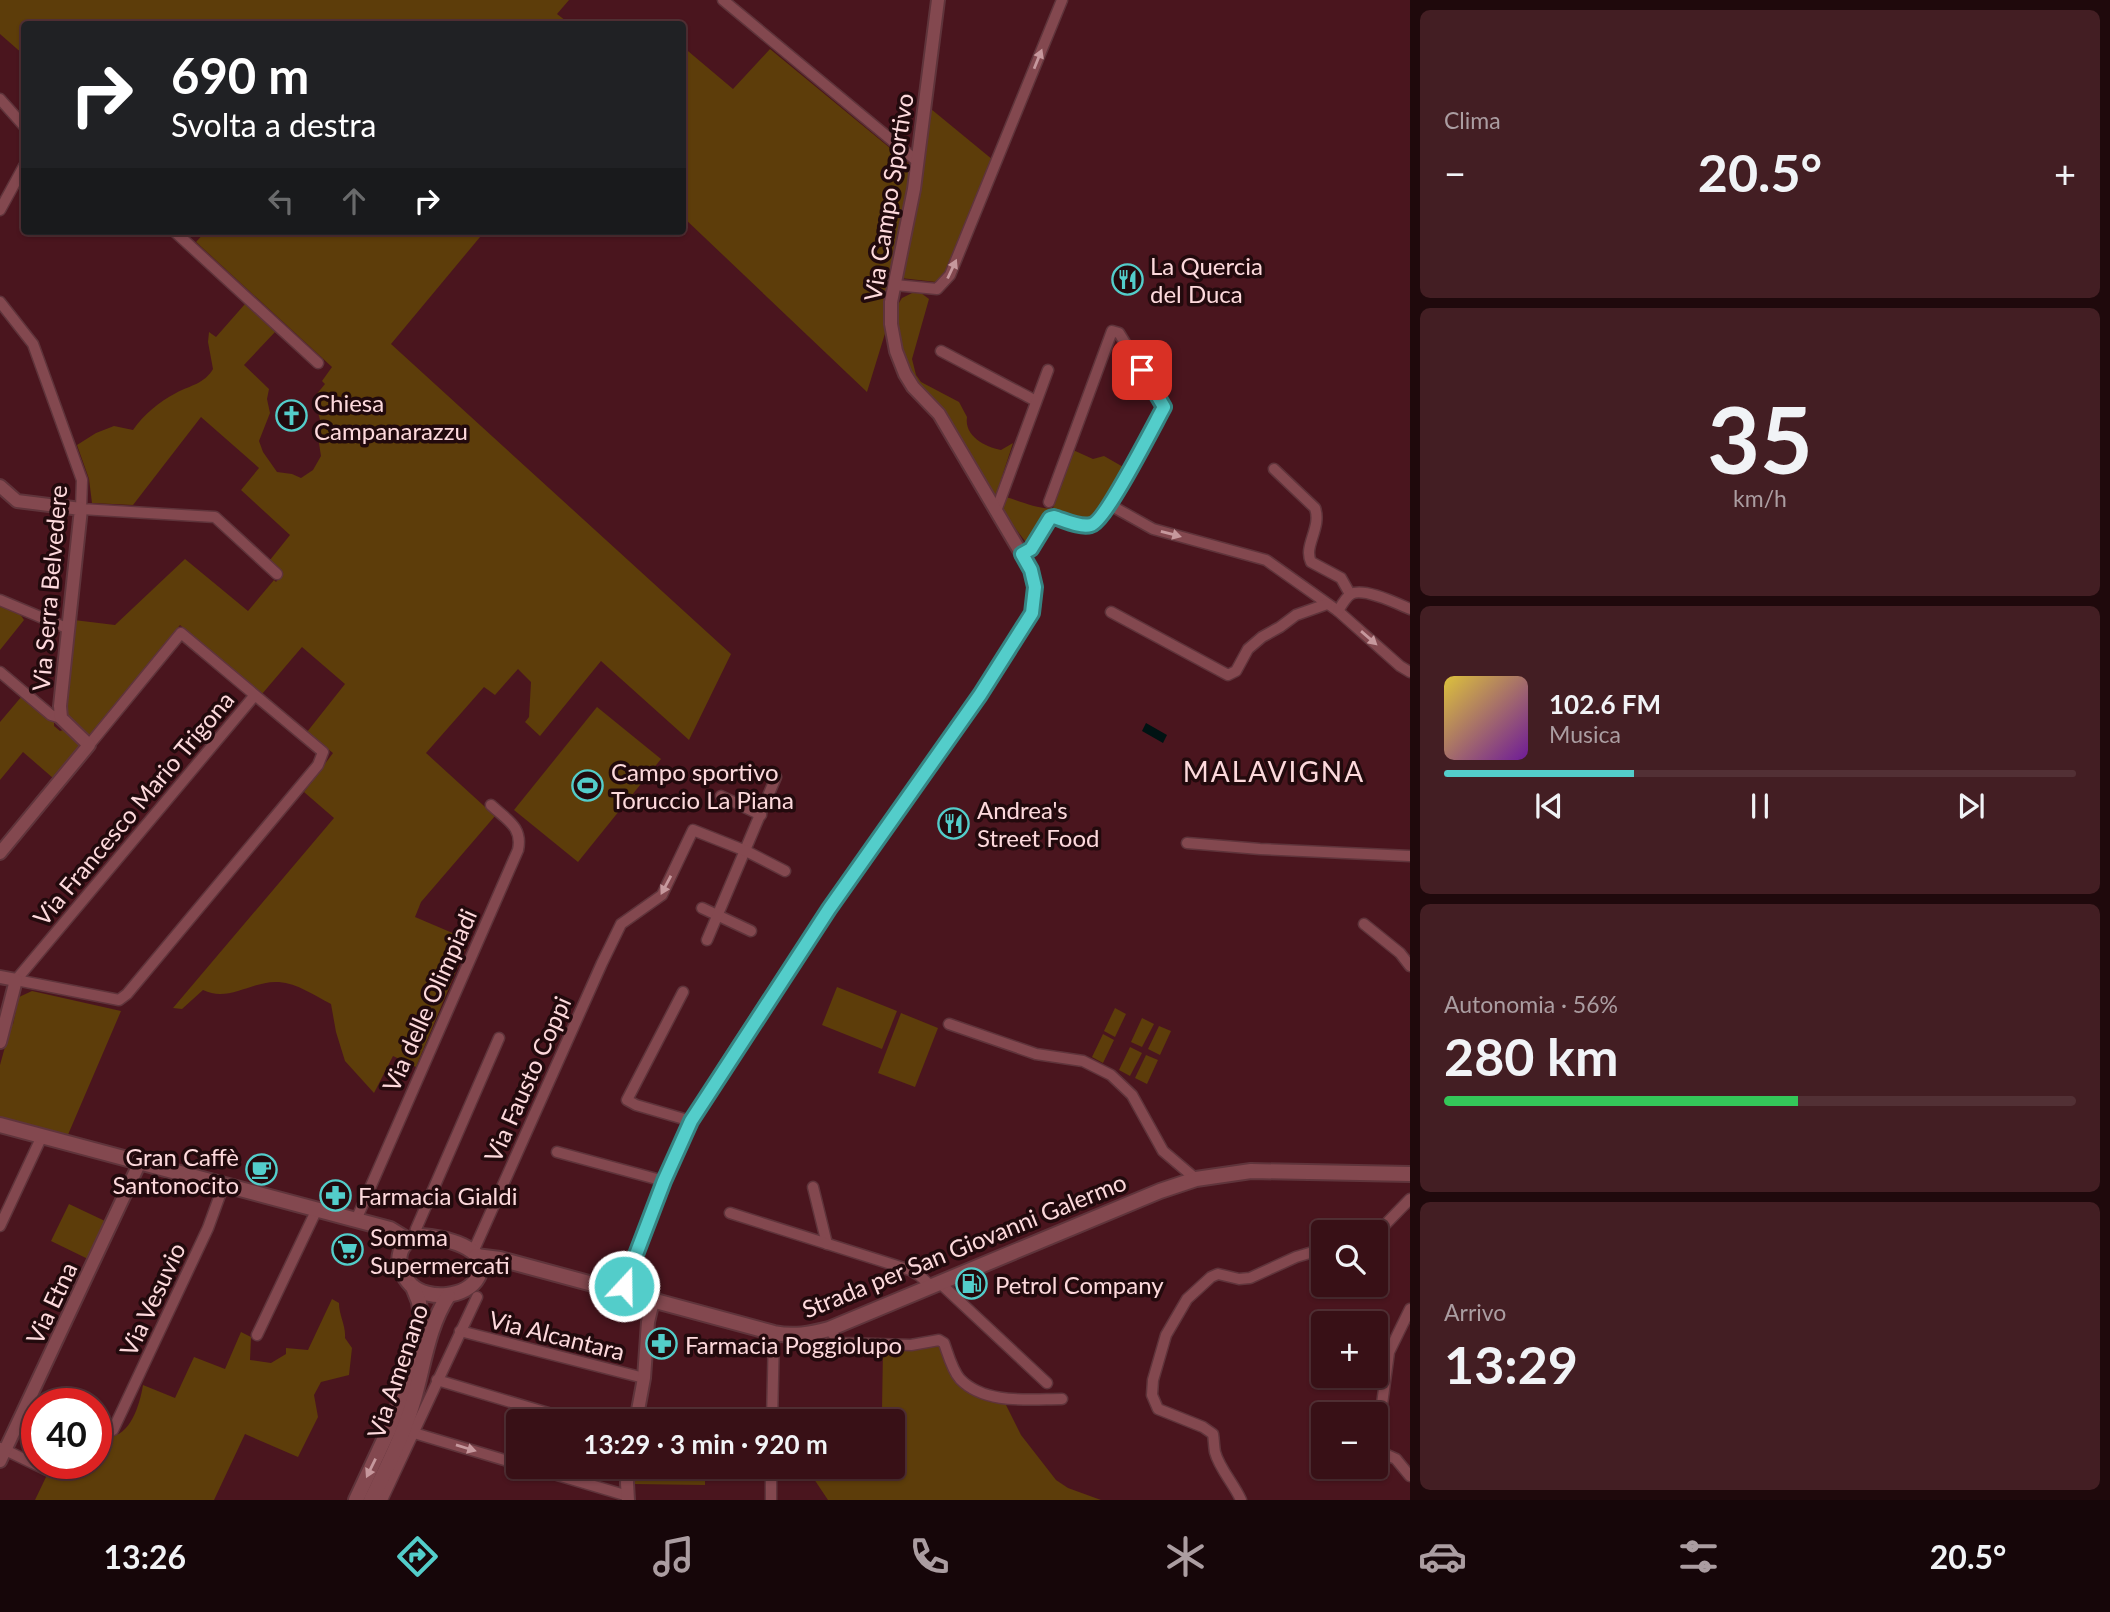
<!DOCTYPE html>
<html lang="it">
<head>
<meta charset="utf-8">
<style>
	body { margin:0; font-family:Lato,sans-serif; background:#431e23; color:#f1f3f6; height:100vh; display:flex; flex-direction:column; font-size:26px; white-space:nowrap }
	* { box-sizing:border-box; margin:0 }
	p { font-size:23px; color:#ab9da1 }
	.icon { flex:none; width:38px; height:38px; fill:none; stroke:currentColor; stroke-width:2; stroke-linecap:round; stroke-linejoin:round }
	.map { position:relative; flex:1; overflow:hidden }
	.sheet { display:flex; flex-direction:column; gap:10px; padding:10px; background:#1f090c; width:700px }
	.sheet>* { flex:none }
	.guide { position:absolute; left:21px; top:21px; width:665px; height:214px; border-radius:7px; box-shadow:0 2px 5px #0004,0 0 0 2px #523035; background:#202124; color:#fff; overflow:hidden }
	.controls { position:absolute; left:1311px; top:1220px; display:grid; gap:14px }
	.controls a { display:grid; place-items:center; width:77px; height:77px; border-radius:7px; background:#381016; box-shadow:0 2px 5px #0004,0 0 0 2px #523035; font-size:35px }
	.speed { position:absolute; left:21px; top:1388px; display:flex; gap:14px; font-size:35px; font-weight:700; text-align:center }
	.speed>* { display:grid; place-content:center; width:91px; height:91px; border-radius:50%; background:#381016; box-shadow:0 2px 5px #0004,0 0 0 2px #523035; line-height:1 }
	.speed .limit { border:10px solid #d22; background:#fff; color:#111 }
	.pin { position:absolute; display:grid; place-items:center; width:60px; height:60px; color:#fff; margin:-30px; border-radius:14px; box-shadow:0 4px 10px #0006 }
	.me { position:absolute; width:77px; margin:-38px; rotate:21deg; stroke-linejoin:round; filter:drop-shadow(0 0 5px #0008) }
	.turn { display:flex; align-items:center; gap:24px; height:147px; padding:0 35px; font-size:32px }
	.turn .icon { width:91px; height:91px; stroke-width:2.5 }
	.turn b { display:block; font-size:49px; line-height:60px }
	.lanes { display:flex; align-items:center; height:66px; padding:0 35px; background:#0003; justify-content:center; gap:35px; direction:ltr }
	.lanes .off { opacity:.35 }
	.big { font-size:52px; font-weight:700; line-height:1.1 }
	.sheet .widget { flex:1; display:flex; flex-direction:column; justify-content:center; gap:10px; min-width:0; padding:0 24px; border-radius:10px; background:#431e23 }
	.sheet .dial { align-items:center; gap:0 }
	.dial b { font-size:91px; line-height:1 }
	.song { display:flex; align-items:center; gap:21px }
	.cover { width:84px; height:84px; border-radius:10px; background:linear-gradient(135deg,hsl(50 70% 55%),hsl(280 70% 35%)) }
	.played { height:7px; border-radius:4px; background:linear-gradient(90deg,#53cdca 30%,#523035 30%) }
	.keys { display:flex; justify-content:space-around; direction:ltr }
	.heat { display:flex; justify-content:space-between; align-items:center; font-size:38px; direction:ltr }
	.charge { height:10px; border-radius:5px; background:linear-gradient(90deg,#34c759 56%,#523035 0) }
	.trip { position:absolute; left:506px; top:1409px; width:399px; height:70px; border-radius:7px; background:#381016; box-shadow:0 2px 5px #0004,0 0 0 2px #523035; font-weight:700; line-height:70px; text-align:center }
	.tabs { display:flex; height:112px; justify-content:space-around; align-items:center; background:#160609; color:#ab9da1 }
	.tabs .icon { width:49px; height:49px }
	.tabs .selected { color:#53cdca }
	.tabs b { font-size:32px; color:#f1f3f6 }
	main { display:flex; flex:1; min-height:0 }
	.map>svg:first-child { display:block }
</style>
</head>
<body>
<main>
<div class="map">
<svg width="1410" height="1500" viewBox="0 0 1410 1500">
	<rect width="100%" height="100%" fill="#4a151e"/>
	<g fill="#5d3d0a">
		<polygon points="0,0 569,0 557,14 570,24 24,24 24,55 0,34"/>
		<polygon points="682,46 733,89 770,49 913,167 887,327 867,392 683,217"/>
		<polygon points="931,109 993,160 947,272 936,282 901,278 927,115"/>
		<path d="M206 231H485L391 344 731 654 689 740 601 661 540 736 525 722 529 717 531 682 518 669 495 695 484 687 426 753 495 816 421 902 415 917 469 940 416 1067 393 1056 374 1093 345 1061 336 1032 331 1004C315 996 297 983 279 982 252 980 229 1003 203 990L182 1009 173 1008 334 818 304 792 333 753 307 732 345 684 302 647 262 694 180 625 89 736C82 733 72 726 69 718 61 702 72 640 74 620L115 625 185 559 248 611 274 580 276 582 282 574 270 560 290 535 241 490 259 468 201 417 133 505 92 503 89 479 77 445 96 433 114 426 133 430C144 414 159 402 176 393 191 385 204 384 213 369L208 342 209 332 216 337 245 304 275 332 244 365 269 389 267 399 270 413 259 441 263 452 277 472 292 474 301 478 313 470 321 456 318 437 320 420 315 401 316 395 325 384 322 381 332 367 196 242Z"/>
		<path d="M914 292 921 293 929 299 912 359 916 375 921 382 959 402 967 417C964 436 985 447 1001 450L1013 443 996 495 992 499 908 371 896 332 897 306 902 298Z"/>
		<path d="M1073 450 1093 459 1104 456 1125 468 1096 518 1085 523 1063 514 1046 515 1030 541H1025L1002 511V507L1006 497C1020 501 1040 510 1053 508Z"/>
		<path d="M0 603C9 607 19 611 24 620L0 650Z"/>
		<polygon points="22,696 54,722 54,726 60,731 63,730 80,744 79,747 53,778 23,752 0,780 0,722"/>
		<polygon points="597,707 661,759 578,862 514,810"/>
		<polygon points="837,987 897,1011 882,1049 822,1025"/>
		<polygon points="32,991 121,1011 67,1137 0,1119 0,1065 11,1025 13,1024 19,997"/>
		<polygon points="1115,1008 1126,1014 1115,1037 1104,1031"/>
		<polygon points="901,1013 938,1028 915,1087 878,1073"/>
		<polygon points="1142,1018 1154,1024 1142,1047 1131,1042"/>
		<polygon points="1159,1026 1171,1031 1160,1055 1148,1049"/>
		<polygon points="1103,1034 1114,1040 1103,1063 1092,1057"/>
		<polygon points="1130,1047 1142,1053 1130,1076 1119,1070"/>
		<polygon points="1146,1055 1158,1060 1147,1084 1135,1078"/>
		<polygon points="69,1204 105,1221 88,1259 51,1241"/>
		<path d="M332 1299 339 1303C339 1316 346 1325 345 1338L352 1348 349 1375 321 1382 314 1395 318 1417 298 1457 245 1434 214 1500H35L46 1477H51L57 1471 53 1465 54 1463H96V1434C127 1447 139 1409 143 1385L175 1398 194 1357 225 1369 241 1332 251 1337 250 1360 271 1363 286 1354V1348L308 1350Z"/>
		<polygon points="937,1344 943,1348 951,1373 1004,1401 1021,1435 1056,1480 1068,1488 1101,1500 828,1500 806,1467 892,1466 892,1421 795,1421 795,1411 882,1410 883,1349 909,1349"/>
		<polygon points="643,1467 705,1467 705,1485 634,1484 634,1474 643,1470"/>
	</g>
	<polygon fill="#001313" points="1146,723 1167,735 1163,743 1142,731"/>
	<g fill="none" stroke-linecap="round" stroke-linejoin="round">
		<defs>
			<g id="minor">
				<polyline points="723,0 918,162"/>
				<polyline points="0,99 24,126"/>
				<polyline points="0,210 24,166"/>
				<polyline points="174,231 318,363"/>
				<polyline points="895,285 937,289 950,275 1062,0"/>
				<polyline points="0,302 33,344 82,480 81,509 215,517 277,574"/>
				<polyline points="941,351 1036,401"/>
				<path d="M1274 469 1315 508C1322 528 1303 546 1311 562L1341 578 1350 594"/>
				<polyline points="1110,505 1153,529 1266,560 1338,611 1400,666 1410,672"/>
				<polyline points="996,511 1048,370"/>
				<path d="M1022 554 1031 549 1050 518 1054 517C1064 520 1080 528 1091 525 1105 522 1154 425 1164 407L1119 333 1112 331 1049 502"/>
				<polyline points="0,600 69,629"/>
				<path d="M1338 611C1341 606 1346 597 1351 594 1364 587 1398 604 1410 609"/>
				<polyline points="1111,612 1228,675 1236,671 1248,649 1262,637 1280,627 1296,615 1327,604"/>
				<polyline points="0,672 51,715 61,718"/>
				<polyline points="89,745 181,633 323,752 318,765 127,994 119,1000 16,980 255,695"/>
				<polyline points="721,796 761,815"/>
				<polyline points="1187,843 1260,849 1410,856"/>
				<polyline points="702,908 751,931"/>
				<polyline points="1364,924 1400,953 1410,966"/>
				<polyline points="707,940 776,777"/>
				<polyline points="683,992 627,1100 636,1105 691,1121"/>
				<polyline points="949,1024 1036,1054 1083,1061 1111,1075 1132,1095 1163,1151 1196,1179"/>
				<polyline points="557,1152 664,1181"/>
				<polyline points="813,1187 827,1244"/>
				<polyline points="730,1213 910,1270 920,1276 932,1287"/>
				<path d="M356 1220 518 850C523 827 507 820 491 805"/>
				<polyline points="0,1226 42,1136"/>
				<polyline points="1376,1234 1410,1199"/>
				<polyline points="414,1238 416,1229 499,1038"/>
				<polyline points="473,1252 602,963 621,924 662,895 693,830 746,851 785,871"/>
				<polyline points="941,1284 1047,1383"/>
				<path d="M829 1329 840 1343 911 1345 939 1340 944 1343C948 1354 952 1370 960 1379 985 1405 1030 1399 1062 1399"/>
				<polyline points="460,1331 644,1378"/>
				<polyline points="257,1335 317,1209"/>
				<polyline points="437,1380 575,1421"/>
				<polyline points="772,1421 774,1333"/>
				<polyline points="113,1430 208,1228 224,1184"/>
				<polyline points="414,1433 518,1464"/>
				<polyline points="1,1448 51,1472"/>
				<polyline points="1376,1449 1389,1352 1410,1309"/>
				<polyline points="1376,1450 1396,1459 1410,1476"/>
				<polyline points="527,1466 628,1496"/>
				<polyline points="382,1500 477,1297"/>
				<polyline points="771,1500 771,1466"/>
				<path d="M1241 1500C1234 1484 1219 1468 1215 1452 1214 1447 1214 1440 1213 1434L1203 1427 1158 1409 1152 1395 1153 1380 1166 1335 1187 1299 1211 1277 1218 1274 1239 1279 1250 1278 1296 1257 1323 1249"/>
			</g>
			<g id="tertiary">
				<polyline points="0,486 17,501 81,509 60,706 61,718 89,745 0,853"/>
				<polyline points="0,977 16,980 0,1042"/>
				<path d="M621 1293 664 1181 691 1121 736 1050 829 909 980 695 1032 613C1036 597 1035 586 1031 570L939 414 913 387 905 374 896 351 891 324V302L914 189 938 0"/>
				<polyline points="636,1421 644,1378 648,1322 653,1301"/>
				<polyline points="0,1461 140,1162"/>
				<polyline points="628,1500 627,1483 628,1466"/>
			</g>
			<g id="secondary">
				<polyline points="0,1125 390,1229 408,1240"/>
				<path d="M422 1236C440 1237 494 1247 478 1277 467 1298 428 1301 411 1285 394 1267 394 1241 422 1236Z"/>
				<path d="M476 1256 500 1259 774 1333C794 1337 810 1334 829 1329L1160 1191 1196 1179 1251 1171 1410 1174"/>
				<polyline points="356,1500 390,1427 402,1396 421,1318 419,1302 413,1287"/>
				<path d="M371 1500C387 1467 404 1434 414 1399 424 1364 428 1327 448 1296"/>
			</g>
		</defs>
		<use href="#minor" stroke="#5f343b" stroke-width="13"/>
		<use href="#tertiary" stroke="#5f343b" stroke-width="16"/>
		<use href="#secondary" stroke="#5f343b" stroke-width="18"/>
		<use href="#minor" stroke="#83484f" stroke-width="10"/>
		<use href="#tertiary" stroke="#83484f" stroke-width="12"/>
		<use href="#secondary" stroke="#83484f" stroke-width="14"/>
	</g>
	<defs><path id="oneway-solid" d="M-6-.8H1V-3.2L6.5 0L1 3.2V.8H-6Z" transform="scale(1.75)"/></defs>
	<g fill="#c6989d">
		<use href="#oneway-solid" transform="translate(1038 59) rotate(-68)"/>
		<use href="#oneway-solid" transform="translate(952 269) rotate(-65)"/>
		<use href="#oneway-solid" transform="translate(1171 534) rotate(15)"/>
		<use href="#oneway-solid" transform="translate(1369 638) rotate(41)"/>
		<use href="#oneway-solid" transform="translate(666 885) rotate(118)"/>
		<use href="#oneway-solid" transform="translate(466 1448) rotate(17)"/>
		<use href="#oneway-solid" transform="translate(371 1468) rotate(116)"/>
	</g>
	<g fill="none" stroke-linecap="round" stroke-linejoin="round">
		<defs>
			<path id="route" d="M624 1286 664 1181 691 1121 829 909 980 695 1032 613 1035 587 1031 570 1022 554 1031 549 1050 518 1054 517C1064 520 1080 528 1091 525 1105 522 1154 425 1164 407L1142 370"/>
		</defs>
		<use href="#route" stroke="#368583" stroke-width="18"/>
		<use href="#route" stroke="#53cdca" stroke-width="12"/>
	</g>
	<defs>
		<symbol id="restaurant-ring" viewBox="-11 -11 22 22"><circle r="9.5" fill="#220a0d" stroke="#53cdca" stroke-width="1.5"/><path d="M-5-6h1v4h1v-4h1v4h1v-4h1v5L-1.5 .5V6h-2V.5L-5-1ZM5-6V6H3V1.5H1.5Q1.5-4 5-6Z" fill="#53cdca"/></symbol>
		<symbol id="church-ring" viewBox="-11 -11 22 22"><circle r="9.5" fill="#220a0d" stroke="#53cdca" stroke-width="1.5"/><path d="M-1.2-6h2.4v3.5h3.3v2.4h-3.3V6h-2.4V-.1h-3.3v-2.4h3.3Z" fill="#53cdca"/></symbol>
		<symbol id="stadium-ring" viewBox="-11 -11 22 22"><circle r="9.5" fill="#220a0d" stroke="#53cdca" stroke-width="1.5"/><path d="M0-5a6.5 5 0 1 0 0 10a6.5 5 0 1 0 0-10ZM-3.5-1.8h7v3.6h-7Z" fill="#53cdca"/></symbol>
		<symbol id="cafe-ring" viewBox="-11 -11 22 22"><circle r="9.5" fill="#220a0d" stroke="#53cdca" stroke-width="1.5"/><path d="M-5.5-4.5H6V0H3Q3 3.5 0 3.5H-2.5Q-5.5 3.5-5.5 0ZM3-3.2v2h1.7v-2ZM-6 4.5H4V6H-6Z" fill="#53cdca"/></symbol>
		<symbol id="pharmacy-ring" viewBox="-11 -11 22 22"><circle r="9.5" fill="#220a0d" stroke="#53cdca" stroke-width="1.5"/><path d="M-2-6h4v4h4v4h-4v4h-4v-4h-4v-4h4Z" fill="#53cdca"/></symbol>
		<symbol id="supermarket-ring" viewBox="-11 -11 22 22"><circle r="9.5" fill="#220a0d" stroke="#53cdca" stroke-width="1.5"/><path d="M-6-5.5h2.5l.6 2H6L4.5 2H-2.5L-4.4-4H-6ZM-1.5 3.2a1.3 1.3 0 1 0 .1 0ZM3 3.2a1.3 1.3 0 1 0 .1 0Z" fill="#53cdca"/></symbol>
		<symbol id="fuel-ring" viewBox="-11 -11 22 22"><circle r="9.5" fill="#220a0d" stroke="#53cdca" stroke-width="1.5"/><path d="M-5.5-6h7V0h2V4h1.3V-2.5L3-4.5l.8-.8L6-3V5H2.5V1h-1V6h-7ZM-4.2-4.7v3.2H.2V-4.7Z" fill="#53cdca"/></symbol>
	</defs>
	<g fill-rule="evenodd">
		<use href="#restaurant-ring" x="1110" y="262" width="35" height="35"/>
		<use href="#church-ring" x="274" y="398" width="35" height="35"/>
		<use href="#stadium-ring" x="570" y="768" width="35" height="35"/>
		<use href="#restaurant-ring" x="936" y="806" width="35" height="35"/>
		<use href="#cafe-ring" x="244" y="1152" width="35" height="35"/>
		<use href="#pharmacy-ring" x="318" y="1178" width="35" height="35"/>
		<use href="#supermarket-ring" x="330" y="1232" width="35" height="35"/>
		<use href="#fuel-ring" x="954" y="1266" width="35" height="35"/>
		<use href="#pharmacy-ring" x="644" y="1326" width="35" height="35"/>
	</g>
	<g text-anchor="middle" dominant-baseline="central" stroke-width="7" stroke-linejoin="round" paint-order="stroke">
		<g font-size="24" fill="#fdd9dc" stroke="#220a0d">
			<text transform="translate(888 197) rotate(-81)">Via Campo Sportivo</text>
			<text transform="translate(49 588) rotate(-85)">Via Serra Belvedere</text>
			<text transform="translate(133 808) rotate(-50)">Via Francesco Mario Trigona</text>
			<text transform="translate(429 1000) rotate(-66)">Via delle Olimpiadi</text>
			<text transform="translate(527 1079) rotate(-66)">Via Fausto Coppi</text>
			<text transform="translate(964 1245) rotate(-22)">Strada per San Giovanni Galermo</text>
			<text transform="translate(152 1299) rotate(-65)">Via Vesuvio</text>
			<text transform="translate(51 1303) rotate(-65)">Via Etna</text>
			<text transform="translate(557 1335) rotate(14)">Via Alcantara</text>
			<text transform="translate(397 1371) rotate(-71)">Via Amenano</text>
		</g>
		<g font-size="24" fill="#fdd9dc" stroke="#220a0d" text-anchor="start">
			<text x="1150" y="265">La Quercia<tspan x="1150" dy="28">del Duca</tspan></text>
			<text x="314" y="402">Chiesa<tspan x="314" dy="28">Campanarazzu</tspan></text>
			<text x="611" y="771">Campo sportivo<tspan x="611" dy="28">Toruccio La Piana</tspan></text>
			<text x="977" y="809">Andrea's<tspan x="977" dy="28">Street Food</tspan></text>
			<text x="239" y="1156" text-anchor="end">Gran Caffè<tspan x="239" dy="28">Santonocito</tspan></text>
			<text x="358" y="1195">Farmacia Gialdi</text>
			<text x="370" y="1236">Somma<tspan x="370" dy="28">Supermercati</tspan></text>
			<text x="995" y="1284">Petrol Company</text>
			<text x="685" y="1344">Farmacia Poggiolupo</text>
		</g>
		<g font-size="28" letter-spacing="2" fill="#fdd9dc" stroke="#220a0d">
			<text x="1274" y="771">MALAVIGNA</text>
		</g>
	</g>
</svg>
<div class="controls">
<a><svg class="icon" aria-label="search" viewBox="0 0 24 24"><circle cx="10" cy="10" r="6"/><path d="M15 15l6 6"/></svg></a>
<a>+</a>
<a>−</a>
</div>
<div class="speed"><div class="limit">40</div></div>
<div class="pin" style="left:1142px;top:370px;background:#d93025"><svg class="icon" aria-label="arrive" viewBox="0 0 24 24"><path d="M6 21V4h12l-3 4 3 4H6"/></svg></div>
<svg class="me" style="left:624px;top:1286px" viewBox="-20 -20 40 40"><circle r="17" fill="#53cdca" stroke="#fff" stroke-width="3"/><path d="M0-11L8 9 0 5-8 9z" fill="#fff"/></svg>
<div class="trip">13:29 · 3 min · 920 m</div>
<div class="guide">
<div class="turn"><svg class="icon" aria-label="right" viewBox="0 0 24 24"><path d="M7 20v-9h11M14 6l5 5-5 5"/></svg><div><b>690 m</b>Svolta a destra</div></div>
<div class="lanes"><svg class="icon off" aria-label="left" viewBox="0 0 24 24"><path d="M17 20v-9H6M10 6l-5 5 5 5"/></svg><svg class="icon off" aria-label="ahead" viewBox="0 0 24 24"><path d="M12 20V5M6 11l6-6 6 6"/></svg><svg class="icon" aria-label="right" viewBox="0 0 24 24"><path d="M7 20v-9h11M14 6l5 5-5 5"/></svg></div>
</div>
</div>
<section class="sheet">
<div class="widget"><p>Clima</p>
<div class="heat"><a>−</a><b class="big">20.5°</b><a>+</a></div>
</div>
<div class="widget dial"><b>35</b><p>km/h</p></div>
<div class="widget">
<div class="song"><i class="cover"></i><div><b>102.6 FM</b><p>Musica</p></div></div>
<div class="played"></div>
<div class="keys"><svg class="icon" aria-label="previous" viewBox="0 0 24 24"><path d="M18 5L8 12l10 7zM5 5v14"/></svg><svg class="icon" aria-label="pause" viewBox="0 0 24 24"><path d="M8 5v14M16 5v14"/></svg><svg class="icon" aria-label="next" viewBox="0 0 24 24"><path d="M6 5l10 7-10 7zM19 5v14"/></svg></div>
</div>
<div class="widget"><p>Autonomia · 56%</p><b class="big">280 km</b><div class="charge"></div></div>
<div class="widget"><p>Arrivo</p><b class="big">13:29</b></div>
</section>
</main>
<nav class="tabs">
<b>13:26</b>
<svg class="icon selected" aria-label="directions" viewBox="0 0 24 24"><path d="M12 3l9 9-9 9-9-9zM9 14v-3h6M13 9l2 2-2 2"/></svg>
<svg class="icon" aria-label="music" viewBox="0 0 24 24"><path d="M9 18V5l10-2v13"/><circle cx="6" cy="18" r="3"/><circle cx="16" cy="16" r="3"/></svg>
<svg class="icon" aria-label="phone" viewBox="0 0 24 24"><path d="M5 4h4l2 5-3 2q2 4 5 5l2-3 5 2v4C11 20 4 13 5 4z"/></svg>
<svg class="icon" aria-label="climate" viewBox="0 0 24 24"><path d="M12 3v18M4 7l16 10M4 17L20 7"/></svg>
<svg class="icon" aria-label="car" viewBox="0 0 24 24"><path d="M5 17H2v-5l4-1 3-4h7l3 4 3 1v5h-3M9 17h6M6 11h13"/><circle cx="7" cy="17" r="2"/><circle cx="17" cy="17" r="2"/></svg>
<svg class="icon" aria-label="filters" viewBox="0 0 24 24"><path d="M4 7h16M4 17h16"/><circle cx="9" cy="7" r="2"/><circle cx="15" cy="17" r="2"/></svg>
<b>20.5°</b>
</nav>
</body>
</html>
